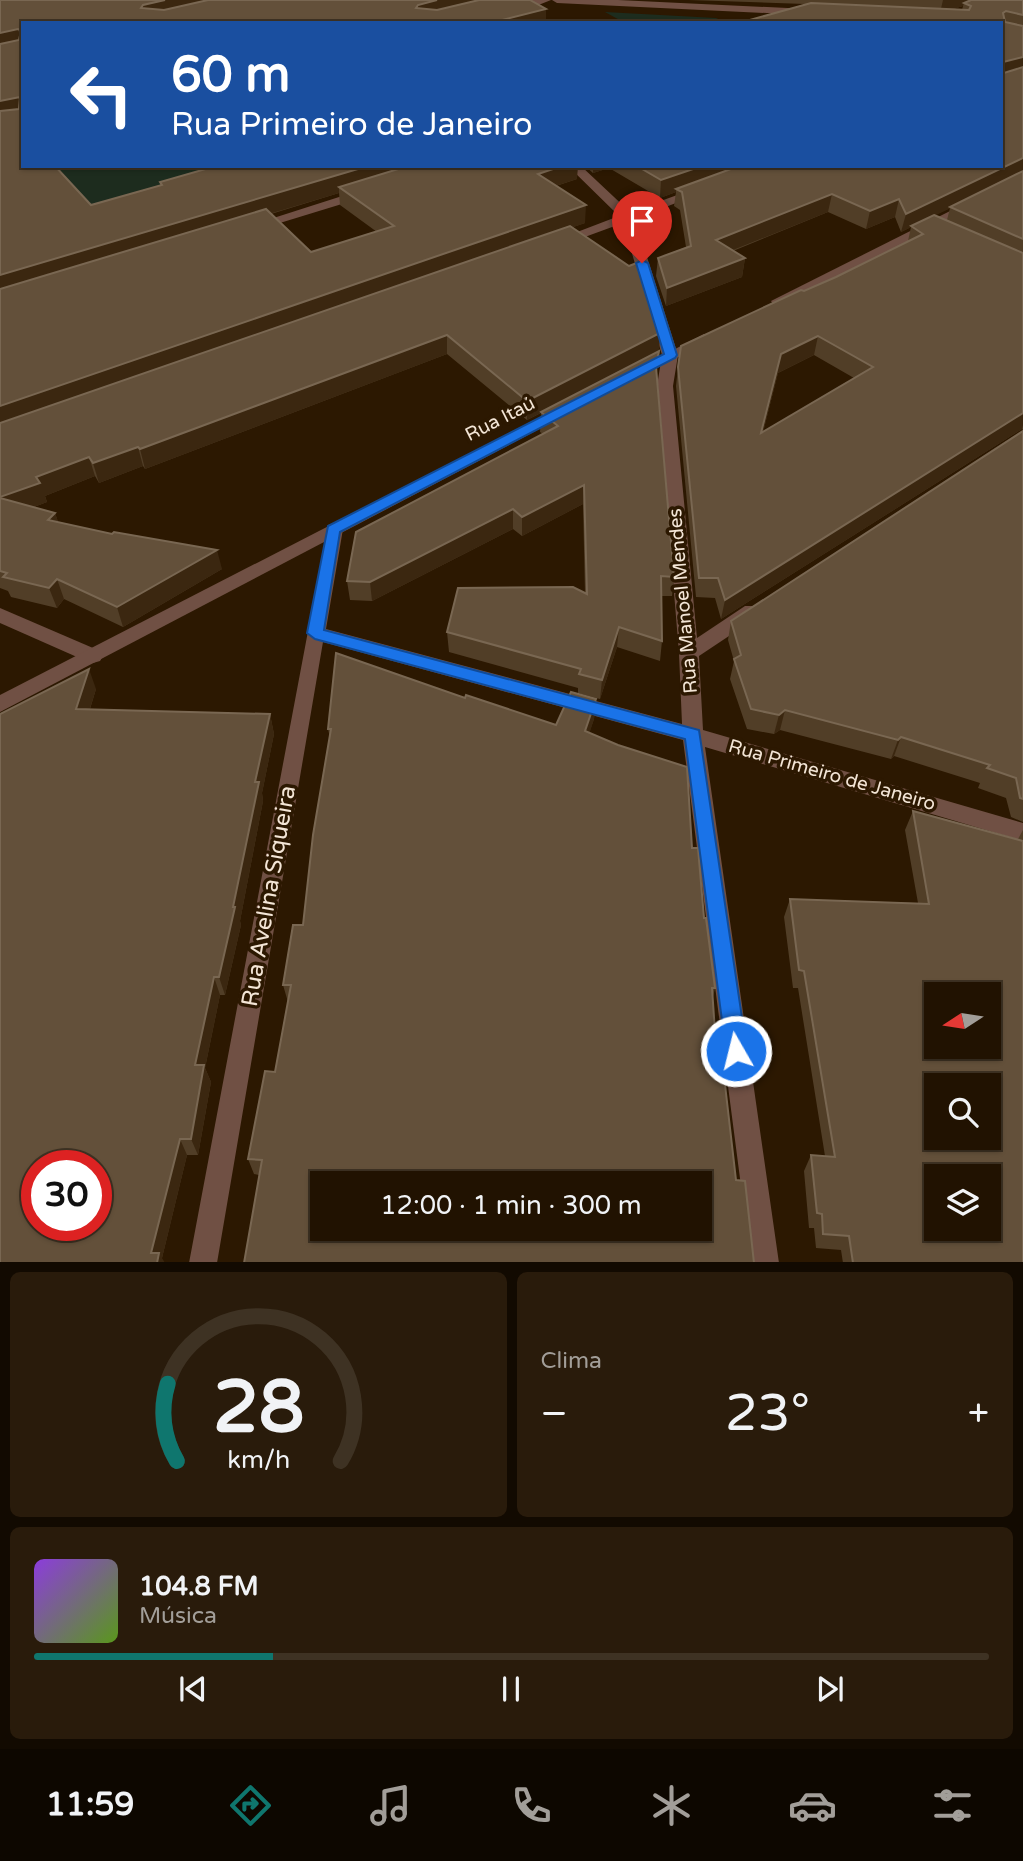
<!DOCTYPE html>
<html lang="pt">
<head>
<meta charset="utf-8">
<style>
	body { margin:0; font-family:"Varela Round",sans-serif; background:#291b0b; color:#f1f3f6; height:100vh; display:flex; flex-direction:column; font-size:26px; white-space:nowrap }
	* { box-sizing:border-box; margin:0 }
	p { font-size:23px; color:#a29e99 }
	.icon { flex:none; width:38px; height:38px; fill:none; stroke:currentColor; stroke-width:2; stroke-linecap:round; stroke-linejoin:round }
	.map { position:relative; height:1262px; overflow:hidden }
	.panel { display:flex; flex-direction:column; gap:10px; padding:10px; background:#120a01; flex:1 }
	.panel>* { flex:none }
	.banner { position:absolute; left:21px; top:21px; width:982px; height:147px; border-radius:0px; box-shadow:0 2px 5px #0004,0 0 0 2px #3e3223; background:#1a4fa0; color:#fff; overflow:hidden }
	.needle { width:46px; rotate:258deg }
	.buttons { position:absolute; left:924px; top:982px; display:grid; gap:14px }
	.buttons a { display:grid; place-items:center; width:77px; height:77px; border-radius:0px; background:#211201; box-shadow:0 2px 5px #0004,0 0 0 2px #3e3223; font-size:35px }
	.speed { position:absolute; left:21px; top:1150px; display:flex; gap:14px; font-size:35px; font-weight:700; text-align:center }
	.speed>* { display:grid; place-content:center; width:91px; height:91px; border-radius:50%; background:#211201; box-shadow:0 2px 5px #0004,0 0 0 2px #3e3223; line-height:1 }
	.speed .limit { border:10px solid #d22; background:#fff; color:#111 }
	.pin { position:absolute; display:grid; place-items:center; width:60px; height:60px; color:#fff; margin:-72px -30px; border-radius:50% 50% 50% 0; rotate:-45deg; box-shadow:0 0 7px #0007 }
	.pin .icon { rotate:45deg }
	.me { position:absolute; width:77px; margin:-38px; rotate:352deg; stroke-linejoin:round; filter:drop-shadow(0 0 5px #0008) }
	.turn { display:flex; align-items:center; gap:24px; height:147px; padding:0 35px; font-size:32px }
	.turn .icon { width:91px; height:91px; stroke-width:2.5 }
	.turn b { display:block; font-size:49px; line-height:60px }
	.big { font-size:52px; font-weight:600; line-height:1.1 }
	.panel .card { flex:1; display:flex; flex-direction:column; justify-content:center; gap:10px; min-width:0; padding:0 24px; border-radius:10px; background:#291b0b }
	.panel .dial { align-items:center; gap:0 }
	.dial svg { height:182px; overflow:visible; fill:none; stroke:#3e3223; stroke-width:7; stroke-linecap:round; text-anchor:middle }
	.dial text { fill:#f1f3f6; stroke:none }
	.song { display:flex; align-items:center; gap:21px }
	.cover { width:84px; height:84px; border-radius:10px; background:linear-gradient(135deg,hsl(270 70% 55%),hsl(90 70% 35%)) }
	.played { height:7px; border-radius:4px; background:linear-gradient(90deg,#0f766e 25%,#3e3223 25%) }
	.keys { display:flex; justify-content:space-around; direction:ltr }
	.heat { display:flex; justify-content:space-between; align-items:center; font-size:38px; direction:ltr }
	.panel .tiles { flex:1; display:grid; gap:10px; grid-template-columns:1fr 1fr }
	.card:last-child { grid-column:span 2 }
	.trip { position:absolute; left:310px; top:1171px; width:402px; height:70px; border-radius:0px; background:#211201; box-shadow:0 2px 5px #0004,0 0 0 2px #3e3223; font-weight:600; line-height:70px; text-align:center }
	.menu { display:flex; height:112px; justify-content:space-around; align-items:center; background:#0d0700; color:#a29e99 }
	.menu .icon { width:49px; height:49px }
	.menu .current { color:#0f766e }
	.menu b { font-size:32px; color:#f1f3f6 }
	.map>svg:first-child { display:block }
</style>
</head>
<body>
<div class="map">
<svg width="1023" height="1263" viewBox="0 0 1023 1263">
	<rect width="100%" height="100%" fill="#2c1801"/>
	<g fill="#1d2c1e">
		<polygon points="605,12 716,18 727,23 625,23"/>
		<polygon points="69,166 260,166 103,215 0,179"/>
	</g>
	<g fill="none" stroke-linecap="round" stroke-linejoin="round">
		<g fill="#705044" fill-rule="evenodd">
			<polygon points="513,0 551,0 536,6"/>
			<polygon points="552,0 618,0 808,9 813,12 808,15 557,3"/>
			<polygon points="568,166 581,166 630,212 694,189 702,189 704,192 635,219 678,355 673,386 697,638 745,606 759,606 761,611 759,616 699,656 703,730 1023,823 1023,841 705,747 779,1263 751,1263 683,740 323,642 217,1263 189,1263 328,525 334,523 343,529 326,629 682,724 679,653 657,386 662,355 623,223 563,245 553,245 551,242 619,216"/>
			<polygon points="364,189 370,193 368,196 257,230 252,231 245,227"/>
			<polygon points="0,608 100,651 103,656 100,661 93,663 86,661 0,623"/>
		</g>
		<g fill="#705044" fill-rule="evenodd">
			<polygon points="970,201 975,202 975,208 783,304 773,304 771,301"/>
			<polygon points="704,334 711,338 709,341 640,377 630,377 627,374"/>
			<polygon points="564,405 570,407 572,410 570,413 0,712 0,695"/>
		</g>
	</g>
	<g fill="#513e27" fill-rule="evenodd">
		<path d="M0 0 23 23V166L91 205 160 185V182L577 179 556 186 585 223 573 227 660 333 657 372 674 577 672 596H662V641L660 661 617 647 600 699 578 693V688L449 652 447 632 585 594 583 504 522 536 513 529 372 601 350 600 347 581 543 434 540 432 541 413 527 420 447 354 145 469 143 466 99 483 95 476 45 496 47 502 34 507 55 513 58 522 222 569 123 627 64 599 57 608 11 597 8 591 0 588ZM339 193 340 205 377 232 311 252 271 214Z"/>
		<path d="M688 0H1023V430L1022 429 721 619 715 598 696 597 676 386 678 367 804 291 836 277 908 241 911 227 901 232 895 217 866 229 828 212 733 251 745 258 742 277 666 306 656 276 658 258 686 247 680 210 674 206 676 192 660 198 609 168 593 173 585 166H1001L805 4ZM963 6 962 10 953 9ZM950 208 947 220 935 215ZM814 355 854 378 763 432 778 373Z"/>
		<polygon points="1023,431 1023,822 1011,817 1006,798 978,788 980,783 894,756 891,759 780,730 774,734 747,729 730,679 734,661 728,640 731,621"/>
		<polygon points="96,689 90,709 270,714 274,734 262,793 263,801 240,921 241,925 225,995 220,995 205,1068 211,1082 198,1155 187,1155 162,1258 0,1263 0,714"/>
		<polygon points="465,698 556,725 596,699 594,719 589,733 692,848 715,988 713,997 259,1175 254,1174 248,1159 275,1072 288,1002 283,985 303,925 330,738 328,729"/>
		<polygon points="913,811 1018,839 1023,830 1023,1263 843,1263 841,1250 816,1248 814,1228 809,1228 804,1171 811,1155 825,1156 798,988 793,988 784,917 790,899 918,903 905,830"/>
	</g>
	<g fill="#3b2710">
		<polygon points="165,0 234,0 146,20 141,8 143,5"/>
		<polygon points="437,0 496,0 418,20 416,8 418,5"/>
		<polygon points="943,0 981,0 964,3 963,6 940,13"/>
		<polygon points="546,9 546,23 494,23 494,22"/>
		<polygon points="18,29 22,44 0,50 0,33"/>
		<polygon points="1023,57 1023,71 1001,78 1003,62"/>
		<polygon points="20,97 23,107 0,118 0,101"/>
		<polygon points="1023,158 1023,173 901,232 906,214"/>
		<polygon points="368,166 428,166 339,187 339,193 0,295 0,275"/>
		<polygon points="562,166 578,166 577,179 537,192 538,174"/>
		<polygon points="593,166 609,166 609,168 593,173"/>
		<polygon points="702,166 750,166 676,189 676,192 660,198 661,180"/>
		<polygon points="832,194 828,212 713,258 716,240"/>
		<polygon points="899,199 895,217 866,229 870,211"/>
		<polygon points="586,205 585,223 0,428 0,406"/>
		<polygon points="745,258 742,277 666,306 667,288"/>
		<polygon points="660,333 659,352 527,420 527,401"/>
		<polygon points="447,335 447,354 145,469 140,449"/>
		<polygon points="818,336 814,355 778,373 758,452 761,433 781,354"/>
		<polygon points="1023,413 1023,425 1022,429 721,619 725,600"/>
		<polygon points="138,447 143,466 99,483 93,463"/>
		<polygon points="89,457 95,476 45,496 47,502 7,517 0,497 36,477"/>
		<polygon points="584,485 583,504 522,536 522,517"/>
		<polygon points="513,509 513,529 372,601 370,582"/>
		<polygon points="55,513 62,533 48,520"/>
		<polygon points="217,550 222,569 123,627 117,607"/>
		<polygon points="57,579 64,599 57,608 49,588"/>
		<polygon points="619,627 617,647 600,699 602,680"/>
		<polygon points="89,669 96,689 84,728 76,709"/>
		<polygon points="596,699 594,719 584,751 585,731"/>
		<polygon points="785,710 780,730 774,734 779,715"/>
		<polygon points="270,714 274,734 262,793 263,801 240,921 241,925 225,995 219,977 233,907 255,782"/>
		<polygon points="901,737 894,756 891,759 898,740"/>
		<polygon points="214,977 220,995 205,1068 211,1082 198,1155 191,1139 195,1065"/>
		<polygon points="180,1139 187,1155 162,1258 165,1263 157,1263 151,1253"/>
	</g>
	<g fill="#63503a" stroke="#796752" stroke-width="2" fill-rule="evenodd">
		<polygon points="0,0 165,0 143,5 141,8 164,10 208,0 437,0 418,5 416,8 437,10 479,0 530,0 546,9 494,22 495,23 23,23 23,166 55,166 91,205 162,185 160,182 216,166 368,166 0,275 0,111 19,109 20,97 0,101 0,44 19,40 21,31 18,29 0,33"/>
		<polygon points="971,0 1023,0 1023,15 1006,11 1003,13 1005,22 1023,26 1023,57 1003,62 1004,73 1023,67 1023,158 906,214 899,199 870,211 832,194 716,240 745,258 667,288 658,258 691,246 682,192 676,189 739,166 1001,166 1001,23 739,23 811,3 969,10 971,6 964,3"/>
		<polygon points="408,166 562,166 538,174 586,205 0,406 0,289 266,209 311,252 394,226 339,187"/>
		<polygon points="637,166 702,166 661,180"/>
		<polygon points="1023,171 1023,239 950,207"/>
		<path d="M934 215 1023 253V413L725 600 718 578H699L678 367 681 346 801 290 804 291 836 277 923 234 911 226ZM818 336 873 367 761 433 781 354Z"/>
		<polygon points="570,226 629,266 639,262 660,333 527,401 447,335 140,449 138,447 93,463 89,457 36,477 40,483 0,497 0,423"/>
		<polygon points="659,351 656,367 674,577 661,576 662,641 619,627 602,680 579,674 581,669 447,632 458,588 573,587 587,594 584,485 522,517 513,509 370,582 347,581 356,532 558,426 541,412"/>
		<polygon points="1023,431 1023,799 1020,798 1016,778 987,768 990,765 901,737 898,740 785,710 779,715 751,709 734,659 741,655 731,621"/>
		<polygon points="0,498 55,513 48,520 112,534 114,532 217,550 117,607 57,579 49,588 3,577 7,573 0,571"/>
		<path d="M336 653 465 698 466 695 556 725 571 692 596 699 585 731 618 745 687 767 692 848H698L704 918H706L715 988H712L718 1076H724L736 1180 745 1181 754 1263H244L262 1160 248 1159 265 1071 275 1072 291 985H283L293 925H303L313 835 331 729H328ZM322 1183H700V1228H322Z"/>
		<path d="M89 669 76 709 270 714 255 782H259L233 907H235L219 977H214L195 1065H204L191 1139H180L151 1253H159L157 1263H0V714ZM37 1166H96V1225H37Z"/>
		<path d="M913 811 1023 841V1263H853L849 1236 823 1234 822 1214 817 1213 811 1155 835 1157 804 971 799 970 790 899 929 904ZM936 994H989V1046H936ZM936 1085H989V1138H936ZM936 1176H989V1228H936Z"/>
	</g>
	<polygon fill="#1a73e8" stroke="#114b97" stroke-width="2" points="642,260 648,263 677,355 675,358 340,532 324,630 699,730 747,1051 744,1059 736,1062 729,1059 726,1051 685,739 315,639 307,633 328,526 664,354 636,263"/>
	<g text-anchor="middle" dominant-baseline="central" stroke-width="7" stroke-linejoin="round" paint-order="stroke">
		<g font-size="19" fill="#f3e5d6" stroke="#2c1801">
			<text transform="translate(500 419) rotate(-27)">Rua Itaú</text>
			<text transform="translate(683 601) rotate(-95)">Rua Manoel Mendes</text>
			<text transform="translate(832 775) rotate(16)">Rua Primeiro de Janeiro</text>
		</g>
		<g font-size="23" fill="#f3e5d6" stroke="#2c1801">
			<text transform="translate(269 896) rotate(-80)">Rua Avelina Siqueira</text>
		</g>
	</g>
</svg>
<div class="buttons">
<a><svg class="needle" viewBox="-14 -14 28 28"><path d="M0-13l5 13h-10z" fill="#e53935"/><path d="M0 13l5-13h-10z" fill="#a29e99"/></svg></a>
<a><svg class="icon" aria-label="search" viewBox="0 0 24 24"><circle cx="10" cy="10" r="6"/><path d="M15 15l6 6"/></svg></a>
<a><svg class="icon" aria-label="layers" viewBox="0 0 24 24"><path d="M12 4l9 5-9 5-9-5zM3 14l9 5 9-5"/></svg></a>
</div>
<div class="speed"><div class="limit">30</div></div>
<div class="pin" style="left:642px;top:263px;background:#d93025"><svg class="icon" aria-label="arrive" viewBox="0 0 24 24"><path d="M6 21V4h12l-3 4 3 4H6"/></svg></div>
<svg class="me" style="left:736px;top:1051px" viewBox="-20 -20 40 40"><circle r="17" fill="#1a73e8" stroke="#fff" stroke-width="3"/><path d="M0-11L8 9 0 5-8 9z" fill="#fff"/></svg>
<div class="trip">12:00 · 1 min · 300 m</div>
<div class="banner">
<div class="turn"><svg class="icon" aria-label="left" viewBox="0 0 24 24"><path d="M17 20v-9H6M10 6l-5 5 5 5"/></svg><div><b>60 m</b>Rua Primeiro de Janeiro</div></div>
</div>
</div>
<section class="panel">
<div class="tiles">
<div class="card dial"><svg viewBox="0 0 100 80">
<path d="M14 69A42 42 0 1 1 86 69"/>
<path d="M14 69A42 42 0 0 1 10 35" stroke="#0f766e"/>
<text x="50" y="56" font-size="32" font-weight="700">28</text>
<text x="50" y="72" font-size="11">km/h</text>
</svg></div>
<div class="card"><p>Clima</p>
<div class="heat"><a>−</a><b class="big">23°</b><a>+</a></div>
</div>
<div class="card">
<div class="song"><i class="cover"></i><div><b>104.8 FM</b><p>Música</p></div></div>
<div class="played"></div>
<div class="keys"><svg class="icon" aria-label="previous" viewBox="0 0 24 24"><path d="M18 5L8 12l10 7zM5 5v14"/></svg><svg class="icon" aria-label="pause" viewBox="0 0 24 24"><path d="M8 5v14M16 5v14"/></svg><svg class="icon" aria-label="next" viewBox="0 0 24 24"><path d="M6 5l10 7-10 7zM19 5v14"/></svg></div>
</div>
</div>
</section>
<nav class="menu">
<b>11:59</b>
<svg class="icon current" aria-label="directions" viewBox="0 0 24 24"><path d="M12 3l9 9-9 9-9-9zM9 14v-3h6M13 9l2 2-2 2"/></svg>
<svg class="icon" aria-label="music" viewBox="0 0 24 24"><path d="M9 18V5l10-2v13"/><circle cx="6" cy="18" r="3"/><circle cx="16" cy="16" r="3"/></svg>
<svg class="icon" aria-label="phone" viewBox="0 0 24 24"><path d="M5 4h4l2 5-3 2q2 4 5 5l2-3 5 2v4C11 20 4 13 5 4z"/></svg>
<svg class="icon" aria-label="climate" viewBox="0 0 24 24"><path d="M12 3v18M4 7l16 10M4 17L20 7"/></svg>
<svg class="icon" aria-label="car" viewBox="0 0 24 24"><path d="M5 17H2v-5l4-1 3-4h7l3 4 3 1v5h-3M9 17h6M6 11h13"/><circle cx="7" cy="17" r="2"/><circle cx="17" cy="17" r="2"/></svg>
<svg class="icon" aria-label="filters" viewBox="0 0 24 24"><path d="M4 7h16M4 17h16"/><circle cx="9" cy="7" r="2"/><circle cx="15" cy="17" r="2"/></svg>
</nav>
</body>
</html>
